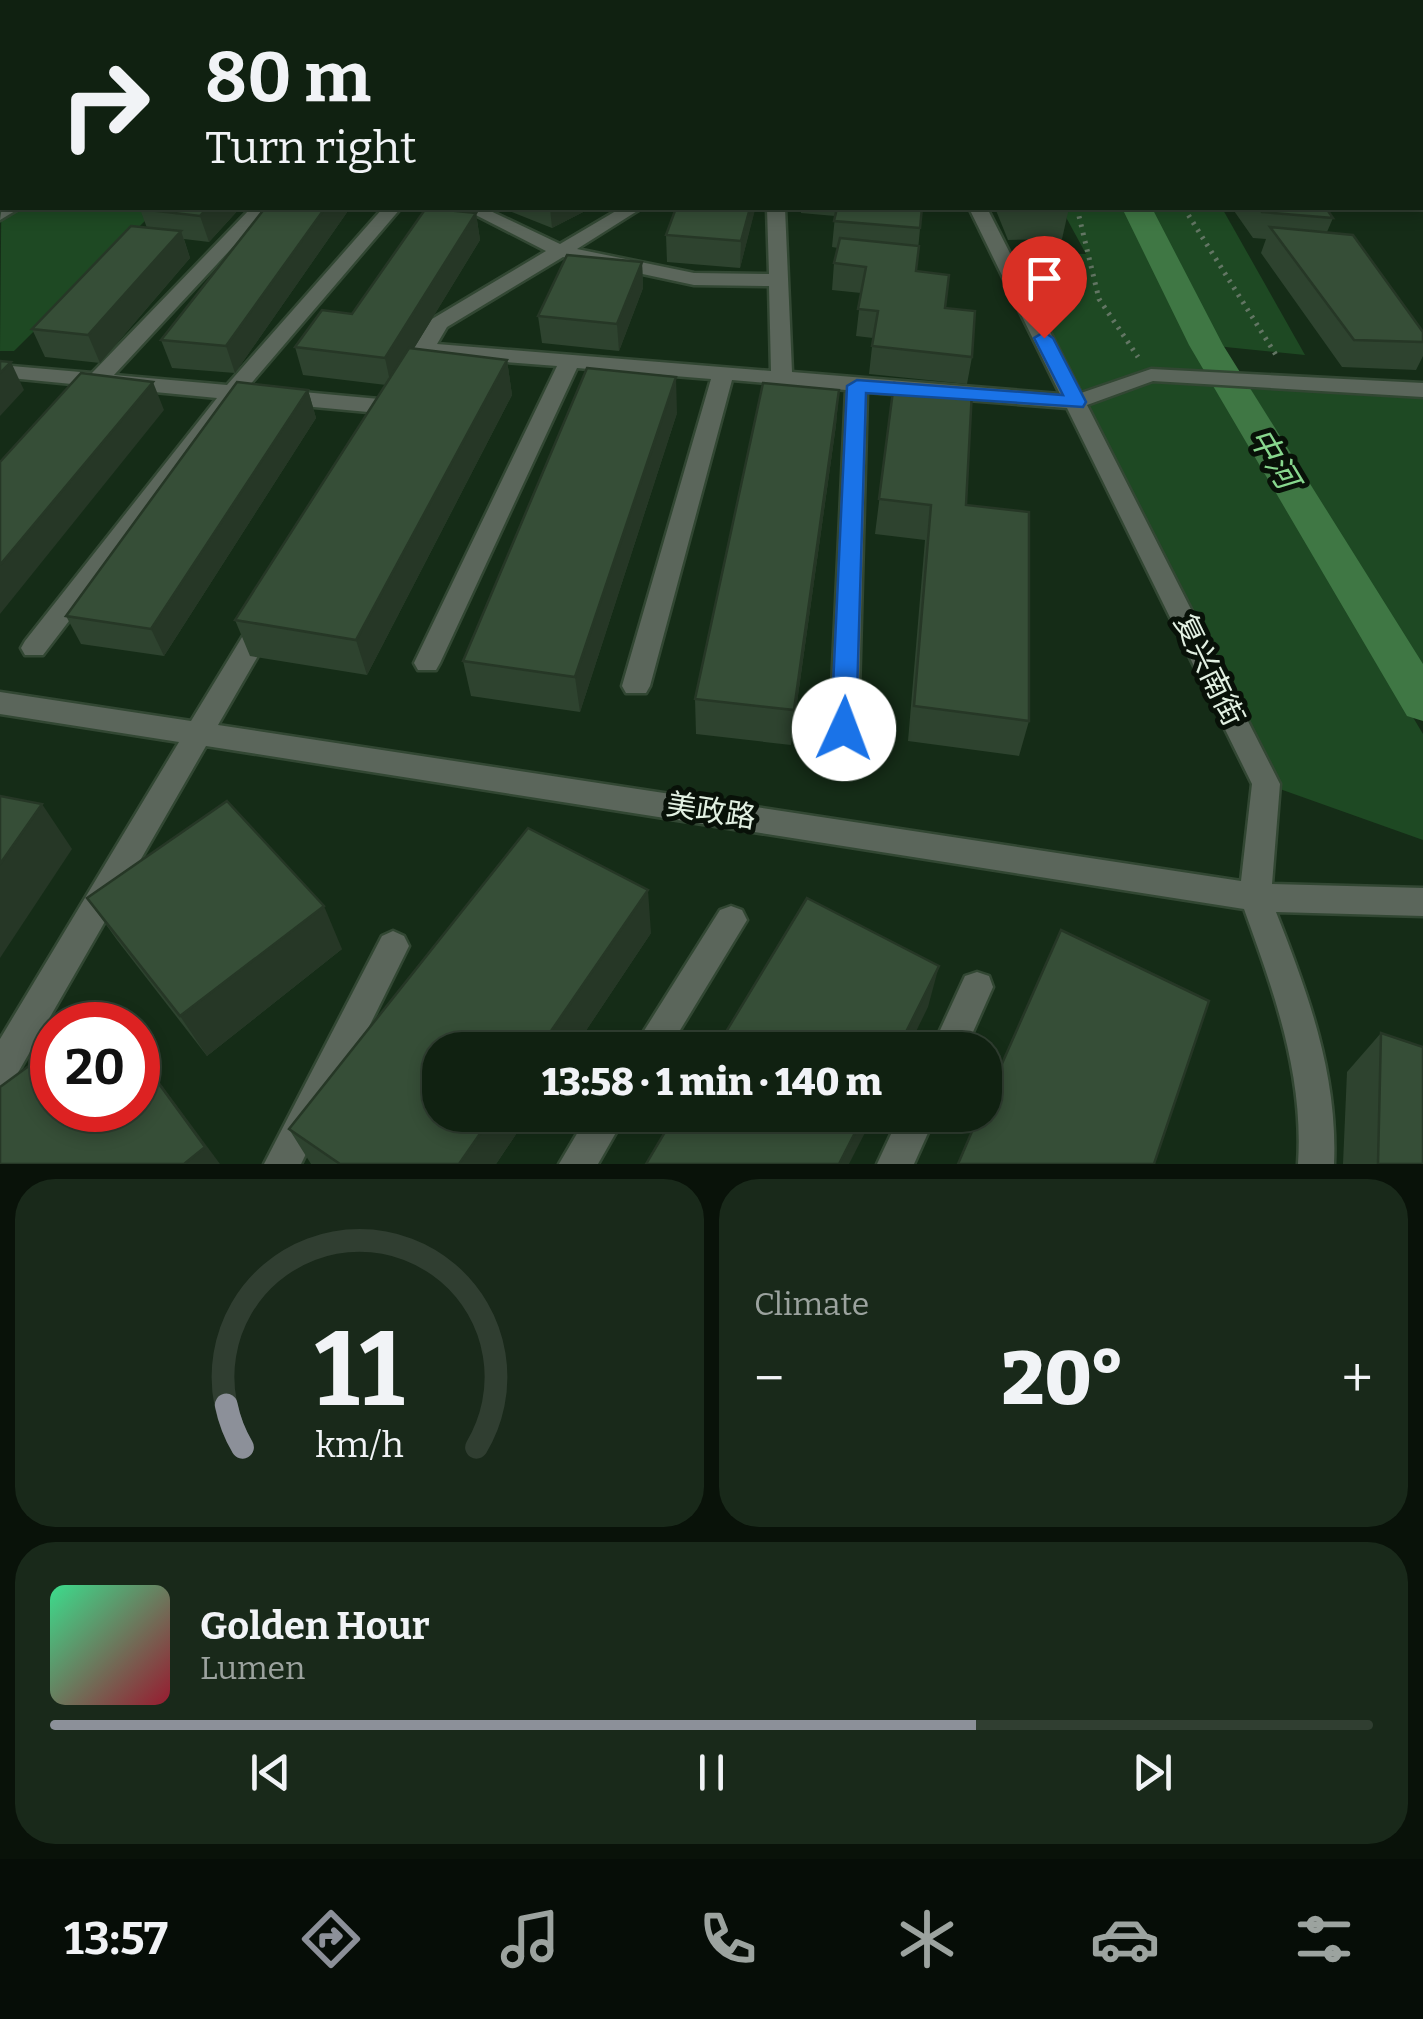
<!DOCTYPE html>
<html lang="en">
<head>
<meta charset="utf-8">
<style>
	body { margin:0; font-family:Bitter,"Noto Sans SC",serif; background:#19291a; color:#f1f3f6; height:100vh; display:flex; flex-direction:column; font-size:38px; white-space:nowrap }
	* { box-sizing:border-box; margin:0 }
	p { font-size:32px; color:#9ca39f }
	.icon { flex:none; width:55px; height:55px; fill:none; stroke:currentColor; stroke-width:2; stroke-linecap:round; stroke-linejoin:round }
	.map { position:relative; height:1164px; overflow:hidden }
	.panel { display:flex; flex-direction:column; gap:15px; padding:15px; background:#091209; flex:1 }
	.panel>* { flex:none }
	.banner { position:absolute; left:0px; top:0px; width:1425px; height:210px; box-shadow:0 5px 15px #0003,0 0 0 2px #303e31; background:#102111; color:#f1f3f6; overflow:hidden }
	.speed { position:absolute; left:30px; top:1002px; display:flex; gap:20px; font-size:50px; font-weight:700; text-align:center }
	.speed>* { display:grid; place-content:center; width:130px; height:130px; border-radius:50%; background:#102111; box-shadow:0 5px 15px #0003,0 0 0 2px #303e31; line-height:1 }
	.speed .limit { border:15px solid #d22; background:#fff; color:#111 }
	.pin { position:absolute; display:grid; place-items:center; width:85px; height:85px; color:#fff; margin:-102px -42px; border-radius:50% 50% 50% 0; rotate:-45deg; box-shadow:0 0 10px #0007 }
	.pin .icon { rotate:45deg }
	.me { position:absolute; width:110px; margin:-55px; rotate:2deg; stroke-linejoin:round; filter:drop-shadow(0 0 8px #0008) }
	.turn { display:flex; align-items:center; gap:35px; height:210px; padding:0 40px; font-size:45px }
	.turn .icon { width:130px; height:130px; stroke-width:2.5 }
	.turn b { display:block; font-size:70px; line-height:85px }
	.big { font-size:75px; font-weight:800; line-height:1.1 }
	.panel .widget { flex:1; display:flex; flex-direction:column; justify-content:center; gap:15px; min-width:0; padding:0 35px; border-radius:40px; background:#19291a }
	.panel .dial { align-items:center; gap:0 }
	.dial svg { height:260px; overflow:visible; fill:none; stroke:#303e31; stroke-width:7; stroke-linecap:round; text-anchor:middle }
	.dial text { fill:#f1f3f6; stroke:none }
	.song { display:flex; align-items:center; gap:30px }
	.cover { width:120px; height:120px; border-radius:15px; background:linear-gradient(135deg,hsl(150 70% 55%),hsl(350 70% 35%)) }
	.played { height:10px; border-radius:5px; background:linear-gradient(90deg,#8c9099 70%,#303e31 70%) }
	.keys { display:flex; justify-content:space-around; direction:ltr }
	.heat { display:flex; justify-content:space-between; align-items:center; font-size:55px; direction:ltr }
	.panel .tiles { flex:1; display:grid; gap:15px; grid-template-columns:1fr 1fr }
	.widget:last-child { grid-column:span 2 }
	.trip { position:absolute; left:422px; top:1032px; width:580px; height:100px; border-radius:40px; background:#102111; box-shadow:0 5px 15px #0003,0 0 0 2px #303e31; font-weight:800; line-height:100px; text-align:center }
	.tab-bar { display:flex; height:160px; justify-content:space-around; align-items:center; background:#060d07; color:#9ca39f }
	.tab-bar .icon { width:70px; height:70px }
	.tab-bar .on { color:#8c9099 }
	.tab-bar b { font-size:45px; color:#f1f3f6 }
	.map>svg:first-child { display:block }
</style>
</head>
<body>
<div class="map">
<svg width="1423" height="1164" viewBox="0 0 1423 1164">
	<rect width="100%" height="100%" fill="#152c17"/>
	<g fill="#1e4923">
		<polygon points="2,132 2,208 158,208 14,351 0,351"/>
		<polygon points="1061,208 1124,208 1201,363 1423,734 1423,840 1266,784 1014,252 1086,254"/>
		<polygon points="1137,208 1222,208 1305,355 1206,345"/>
		<polygon points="1244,379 1423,390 1423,670"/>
	</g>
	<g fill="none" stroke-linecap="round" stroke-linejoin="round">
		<g fill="#3f7744" fill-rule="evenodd">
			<polygon points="1028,0 1052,0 1053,2 1030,2"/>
			<polygon points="1122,208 1152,208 1223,345 1423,664 1423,721 1407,716 1189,345"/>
		</g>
		<defs>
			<g id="minor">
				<polygon points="869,0 883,0 884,2 870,2"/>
				<polygon points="1114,0 1128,0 1129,2 1115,2"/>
				<polygon points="1324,0 1338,0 1339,2 1325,2"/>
				<rect x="1422" y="186" width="1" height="11"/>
				<polygon points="2,206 2,208 20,208 0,220"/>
				<polygon points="251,208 269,208 114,375 227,385 383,208 401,208 248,387 390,400 401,407 390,414 238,400 43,655 25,655 21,648 25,641 217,398 103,387 92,392 82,385 0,377 0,365 92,373"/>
				<path d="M462 208H484L560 244 621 208H642L577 249 694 273 769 274 767 208H785L792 372 1060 394 969 208H987L1081 393 1151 369 1423 383V397L1153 381 1087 405 1280 784 1272 884 1423 888V916L1276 912C1308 993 1338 1075 1334 1164H1298C1304 1075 1274 992 1244 909L206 746 12 1083 0 1088V1039L179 742 0 714V692L191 721 255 616H273L277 623 218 725 1241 881 1252 784 1067 408 867 392 858 729 854 737 844 740 834 737 830 729 846 390 732 380 650 686 646 693H626L622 686 711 379 577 368 440 663 436 670H418L414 663 557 366 430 356 414 382 407 383 396 377 432 319 546 251ZM563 257 694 285 769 286 771 371 437 344 447 327Z"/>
				<polygon points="731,906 742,910 747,920 668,1050 632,1050 720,910"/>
				<polygon points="393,931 404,936 409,946 301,1164 264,1164 382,936"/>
				<polygon points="977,972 989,976 993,987 965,1050 931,1050 965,976"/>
				<polygon points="588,1115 626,1115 598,1164 559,1164"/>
				<polygon points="900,1115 936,1115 914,1164 877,1164"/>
			</g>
			<g id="major">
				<polyline points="39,2 43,0"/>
				<polyline points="0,31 2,30"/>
			</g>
		</defs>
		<use href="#minor" stroke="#324733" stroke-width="5"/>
		<use href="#major" stroke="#324733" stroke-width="30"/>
		<g stroke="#637664" stroke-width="5" stroke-dasharray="2.5 6" stroke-linecap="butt">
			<polyline points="1077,208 1099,299 1138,357"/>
			<polyline points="1184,208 1276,355"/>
		</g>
		<use href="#minor" fill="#5b665b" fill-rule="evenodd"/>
		<use href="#major" stroke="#90a790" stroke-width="25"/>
	</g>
	<g fill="#2e432f">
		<polygon points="68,0 184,0 185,1 69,2"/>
		<polygon points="1138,0 1255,0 1254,2 1139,2"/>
		<polygon points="1356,0 1423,0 1423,120 1422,2 1357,2"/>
		<polygon points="240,208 209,242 184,239 190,258 100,363 45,357 32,329 147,228 140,209"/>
		<polygon points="265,208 350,208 235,373 172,368 161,340"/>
		<polygon points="502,208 591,208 552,228"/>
		<polygon points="676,208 755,208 740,268 667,262 666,235"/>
		<polygon points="801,208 922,208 916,271 945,308 972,357 967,384 869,374 873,338 856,336 861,293 832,290 834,263 838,248 832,247 835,216 801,213"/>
		<polygon points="995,208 1069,208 1062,239 1008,240"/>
		<polygon points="1232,208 1326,208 1333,218 1327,232 1423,332 1423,356 1416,370 1342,367 1261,253 1266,239 1253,238"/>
		<polygon points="476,213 480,240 414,348 507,360 512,395 367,675 250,656 235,620 386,385 303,375 295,347 352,314"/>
		<polygon points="642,262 643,288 619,351 542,343 538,316"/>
		<polygon points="894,383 966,505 1029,721 1019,756 908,741 925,540 875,534"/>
		<polygon points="308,390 316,418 164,656 81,644 66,616"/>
		<polygon points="839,390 836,425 791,745 696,734 695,699"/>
		<polygon points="677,413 580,712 471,696 463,661"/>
		<polygon points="87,898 342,949 207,1056 117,940"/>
		<polygon points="651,933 573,1050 440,1050 440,1115 529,1115 496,1164 311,1164 289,1129"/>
		<polygon points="1381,1033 1423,1164 1343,1164 1347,1072"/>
	</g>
	<g fill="#263726">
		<polygon points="151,0 184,0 185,1 149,2"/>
		<polygon points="329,0 356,0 354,2 326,2"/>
		<polygon points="428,0 450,0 448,2 426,2"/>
		<polygon points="2,82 2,115 0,117 0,84"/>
		<polygon points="207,208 240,208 209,242 200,216"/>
		<polygon points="325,208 350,208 235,373 226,346"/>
		<polygon points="550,208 591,208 552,228"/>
		<polygon points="750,208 755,208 755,210 740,268 741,241"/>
		<polygon points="476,213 480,240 391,386 385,358"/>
		<polygon points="181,231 190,258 100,363 88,335"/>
		<polygon points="642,262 643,288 619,351 617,324"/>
		<polygon points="507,360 512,395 367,675 356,640"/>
		<polygon points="11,362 24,390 0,416 0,373"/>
		<polygon points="676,377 677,413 580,712 575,677"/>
		<polygon points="153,382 164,410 0,614 0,565"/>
		<polygon points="308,390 316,418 164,656 151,629"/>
		<polygon points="839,390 836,425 791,745 794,710"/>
		<polygon points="42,804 72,849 0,958 0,864"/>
		<polygon points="648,890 651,933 573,1050 538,1050"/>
		<polygon points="324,906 342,949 207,1056 180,1016"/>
		<polygon points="939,966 928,1007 907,1050 897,1050"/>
		<polygon points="138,1053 220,1164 184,1164"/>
		<polygon points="493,1115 529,1115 496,1164 459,1164"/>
		<polygon points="864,1115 874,1115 849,1164 839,1164"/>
	</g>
	<g fill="#364e37" stroke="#263726" stroke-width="2.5">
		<polygon points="283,0 329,0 326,2 280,2"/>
		<polygon points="381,0 428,0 426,2 379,2"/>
		<polygon points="916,0 966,0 967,2 917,2"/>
		<polygon points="1422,5 1423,5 1423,82 1422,81"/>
		<polygon points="2,45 2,82 0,84 0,47"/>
		<polygon points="142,208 207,208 200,216 140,209"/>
		<polygon points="265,208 325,208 226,346 161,340"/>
		<polygon points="426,208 476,213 385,358 295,347 322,310 352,314"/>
		<polygon points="676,208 750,208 741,241 666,235"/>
		<polygon points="837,208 922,208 920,228 834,221"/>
		<polygon points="1259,208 1326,208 1333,218 1262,212"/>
		<polygon points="131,226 181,231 88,335 32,329"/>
		<polygon points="1270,227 1353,235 1423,332 1423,342 1354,340"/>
		<polygon points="840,238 919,246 916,271 949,275 945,308 975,311 972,357 872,346 878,311 858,309 866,267 834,263"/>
		<polygon points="567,255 642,262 617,324 538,316"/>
		<polygon points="409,348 507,360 356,640 235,620"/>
		<polygon points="0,361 11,362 0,373"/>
		<polygon points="587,368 676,377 575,677 463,661"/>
		<polygon points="81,373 153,382 0,565 0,462"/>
		<polygon points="237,382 308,390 151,629 66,616"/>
		<polygon points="763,383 839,390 794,710 695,699"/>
		<polygon points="894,383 972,391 966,505 1029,512 1029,721 914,706 931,505 879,499"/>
		<polygon points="0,796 42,804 0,864"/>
		<polygon points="227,801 324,906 180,1016 87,898"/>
		<polygon points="528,828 648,890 538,1050 440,1050 440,1115 493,1115 459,1164 340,1164 289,1129"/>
		<polygon points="807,898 939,966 897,1050 715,1050"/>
		<polygon points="1061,930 1209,1001 1154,1164 958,1164 979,1115 985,1115 985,1102"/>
		<polygon points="104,1010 115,1025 85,1025"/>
		<polygon points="1381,1033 1423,1047 1423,1164 1378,1164"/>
		<polygon points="52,1049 52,1110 138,1110 138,1055 205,1147 184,1164 0,1164 0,1087"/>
		<polygon points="675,1115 864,1115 839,1164 646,1164"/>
	</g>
	<polygon fill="#1a73e8" stroke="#114b97" stroke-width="2.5" points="1044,332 1053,338 1086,402 1083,407 866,393 856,729 853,736 835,736 831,729 847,386 857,380 1063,395 1034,338"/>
	<g text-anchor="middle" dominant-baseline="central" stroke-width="10" stroke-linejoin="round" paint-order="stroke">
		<g font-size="30" fill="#e2f0e2" stroke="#081108">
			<text transform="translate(1209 670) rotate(64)">复兴南街</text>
			<text transform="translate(711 811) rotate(9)">美政路</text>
		</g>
		<g font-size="32" font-style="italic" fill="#88d78e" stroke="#081108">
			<text transform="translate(1274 458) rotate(59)">中河</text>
		</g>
	</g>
</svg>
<div class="speed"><div class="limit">20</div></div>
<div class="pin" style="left:1044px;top:338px;background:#d93025"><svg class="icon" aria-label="arrive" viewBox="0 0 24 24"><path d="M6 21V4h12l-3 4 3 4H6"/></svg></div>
<svg class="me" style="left:844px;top:729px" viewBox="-20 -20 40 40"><circle r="19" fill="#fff"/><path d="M0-13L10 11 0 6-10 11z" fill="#1a73e8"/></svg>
<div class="trip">13:58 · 1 min · 140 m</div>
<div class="banner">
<div class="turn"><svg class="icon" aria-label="right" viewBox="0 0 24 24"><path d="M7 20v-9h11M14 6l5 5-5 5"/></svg><div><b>80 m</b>Turn right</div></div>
</div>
</div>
<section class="panel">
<div class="tiles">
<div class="widget dial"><svg viewBox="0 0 100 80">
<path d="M14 69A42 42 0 1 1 86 69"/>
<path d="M14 69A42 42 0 0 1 9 56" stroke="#8c9099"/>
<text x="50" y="56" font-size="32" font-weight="700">11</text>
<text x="50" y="72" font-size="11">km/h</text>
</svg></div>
<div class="widget"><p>Climate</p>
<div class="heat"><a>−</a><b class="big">20°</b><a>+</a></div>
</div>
<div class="widget">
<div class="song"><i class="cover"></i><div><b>Golden Hour</b><p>Lumen</p></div></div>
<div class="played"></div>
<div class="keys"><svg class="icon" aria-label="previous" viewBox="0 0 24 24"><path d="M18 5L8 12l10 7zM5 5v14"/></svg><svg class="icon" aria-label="pause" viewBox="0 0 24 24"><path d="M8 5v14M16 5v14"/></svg><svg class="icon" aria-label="next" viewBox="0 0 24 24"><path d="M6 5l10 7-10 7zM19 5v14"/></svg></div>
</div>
</div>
</section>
<nav class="tab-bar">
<b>13:57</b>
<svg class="icon on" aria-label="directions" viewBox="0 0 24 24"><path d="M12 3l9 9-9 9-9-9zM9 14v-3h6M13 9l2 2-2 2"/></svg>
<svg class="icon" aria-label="music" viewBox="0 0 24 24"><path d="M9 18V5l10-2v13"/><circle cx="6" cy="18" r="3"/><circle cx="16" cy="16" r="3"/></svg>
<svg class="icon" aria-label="phone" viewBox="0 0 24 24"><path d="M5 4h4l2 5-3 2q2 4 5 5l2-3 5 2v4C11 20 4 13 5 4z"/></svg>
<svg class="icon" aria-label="climate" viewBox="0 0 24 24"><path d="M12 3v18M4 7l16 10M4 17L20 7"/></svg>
<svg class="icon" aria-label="car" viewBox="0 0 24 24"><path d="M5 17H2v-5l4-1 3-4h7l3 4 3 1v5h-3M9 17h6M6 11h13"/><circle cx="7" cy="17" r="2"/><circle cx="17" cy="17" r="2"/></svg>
<svg class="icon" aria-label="filters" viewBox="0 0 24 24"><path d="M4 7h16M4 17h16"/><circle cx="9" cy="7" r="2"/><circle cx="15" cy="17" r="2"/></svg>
</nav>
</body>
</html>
